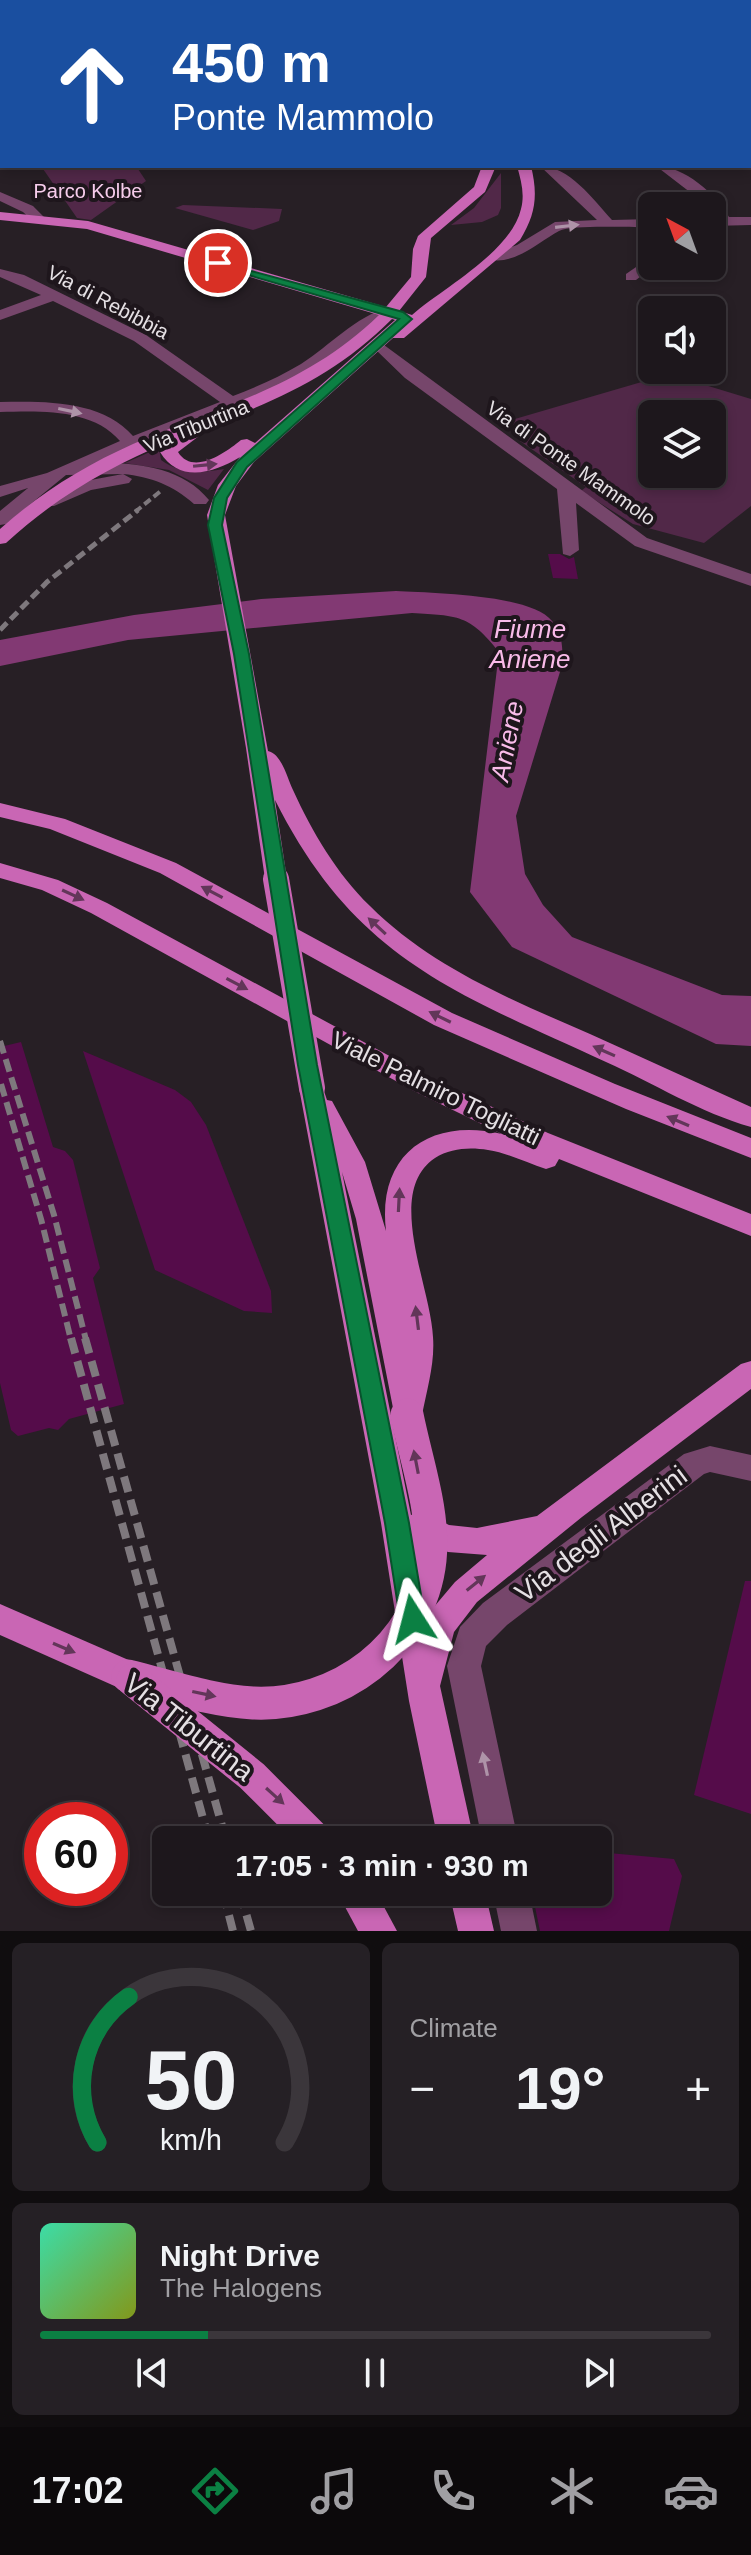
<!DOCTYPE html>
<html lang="en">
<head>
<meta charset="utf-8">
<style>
	body { margin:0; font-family:Arial,sans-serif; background:#252025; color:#f1f3f6; height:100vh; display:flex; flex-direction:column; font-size:30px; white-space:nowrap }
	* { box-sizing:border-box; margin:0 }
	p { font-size:26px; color:#a09fa3 }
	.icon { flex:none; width:44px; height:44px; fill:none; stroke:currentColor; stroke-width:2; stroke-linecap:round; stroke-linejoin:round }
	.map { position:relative; height:1931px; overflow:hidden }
	.sheet { display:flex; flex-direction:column; gap:12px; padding:12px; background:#100d0f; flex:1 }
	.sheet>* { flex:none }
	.banner { position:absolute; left:0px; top:0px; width:752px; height:168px; box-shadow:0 4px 12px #0003,0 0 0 2px #3b363b; background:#1a4fa0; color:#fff; overflow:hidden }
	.needle { width:52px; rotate:319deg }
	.buttons { position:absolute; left:638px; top:192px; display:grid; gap:16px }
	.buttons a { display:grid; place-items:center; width:88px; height:88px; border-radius:12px; background:#1d171c; box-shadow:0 4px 12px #0003,0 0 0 2px #3b363b; font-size:40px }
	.speed { position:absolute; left:24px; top:1802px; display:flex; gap:16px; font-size:40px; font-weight:700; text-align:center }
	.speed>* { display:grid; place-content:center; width:104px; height:104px; border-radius:50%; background:#1d171c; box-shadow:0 4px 12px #0003,0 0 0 2px #3b363b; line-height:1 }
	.speed .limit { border:12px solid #d22; background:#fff; color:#111 }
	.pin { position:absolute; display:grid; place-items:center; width:68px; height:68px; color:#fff; margin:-34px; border:4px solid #fff; border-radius:50%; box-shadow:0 2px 8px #0007 }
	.me { position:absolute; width:88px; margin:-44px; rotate:351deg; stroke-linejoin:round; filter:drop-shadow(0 0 6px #0008) }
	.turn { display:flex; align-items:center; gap:28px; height:168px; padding:0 40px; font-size:36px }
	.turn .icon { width:104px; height:104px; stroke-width:2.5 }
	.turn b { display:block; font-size:56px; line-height:68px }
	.big { font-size:60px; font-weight:800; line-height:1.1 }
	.sheet .widget { flex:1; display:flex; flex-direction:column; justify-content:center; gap:12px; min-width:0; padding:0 28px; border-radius:12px; background:#252025 }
	.sheet .dial { align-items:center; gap:0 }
	.dial svg { height:208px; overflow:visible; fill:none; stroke:#3b363b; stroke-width:7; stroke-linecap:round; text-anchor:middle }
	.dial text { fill:#f1f3f6; stroke:none }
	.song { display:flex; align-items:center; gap:24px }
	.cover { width:96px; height:96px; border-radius:12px; background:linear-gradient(135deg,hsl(160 70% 55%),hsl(70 70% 35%)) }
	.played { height:8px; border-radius:4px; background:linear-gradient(90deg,#0b8043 25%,#3b363b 25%) }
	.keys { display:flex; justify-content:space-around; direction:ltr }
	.heat { display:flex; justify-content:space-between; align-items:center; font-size:44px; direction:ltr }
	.sheet .tiles { flex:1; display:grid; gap:12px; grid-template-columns:1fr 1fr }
	.widget:last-child { grid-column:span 2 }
	.trip { position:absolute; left:152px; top:1826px; width:460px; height:80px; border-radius:12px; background:#1d171c; box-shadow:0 4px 12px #0003,0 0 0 2px #3b363b; font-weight:800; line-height:80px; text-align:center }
	.menu { display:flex; height:128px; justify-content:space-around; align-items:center; background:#0c090b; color:#a09fa3 }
	.menu .icon { width:56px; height:56px }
	.menu .on { color:#0b8043 }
	.menu b { font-size:36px; color:#f1f3f6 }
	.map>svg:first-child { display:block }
</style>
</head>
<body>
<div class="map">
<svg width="751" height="1931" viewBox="0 0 751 1931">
	<rect width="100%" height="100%" fill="#271f25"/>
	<g fill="#512848" fill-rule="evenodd">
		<polygon points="41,166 136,166 146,181 91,220 77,218"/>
		<polygon points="501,173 501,208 498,215 482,222 451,225 474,208"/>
		<polygon points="183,205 282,209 279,221 253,230 175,208"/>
		<path d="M669 374 751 399V506L704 543 633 524 581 491 586 487 520 441 530 436 508 421ZM652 414H712V474H652Z"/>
		<path d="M159 448 161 460C180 474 202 473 224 469L208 490 169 470 125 463Z"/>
	</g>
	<path fill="#823973" d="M396 591C430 593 531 594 552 621 563 634 562 646 563 662L516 816 525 874 543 905 572 937 722 995 751 996V1046L716 1044 512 947 470 892 499 652C469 614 458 616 412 613L128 640 0 666V640L134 615 261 599Z"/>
	<g fill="#550c4a">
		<polygon points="548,554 560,554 569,559 574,557 578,579 553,578"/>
		<polygon points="21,1042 53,1147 65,1151 73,1160 100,1268 93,1278 124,1404 69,1419 58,1430 49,1428 18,1436 11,1430 0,1383 0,1047"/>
		<polygon points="83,1051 175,1090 191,1102 206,1125 271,1291 272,1313 244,1311 155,1270"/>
		<polygon points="745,1581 751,1581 751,1814 694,1795"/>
		<polygon points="598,1852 674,1859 682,1876 669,1931 540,1931 532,1892 598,1892"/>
	</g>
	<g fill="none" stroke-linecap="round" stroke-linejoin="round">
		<g fill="#76466b" fill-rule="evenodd">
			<rect x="409" y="0" width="12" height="2"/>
			<rect x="0" y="3" width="2" height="6"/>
			<rect x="750" y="58" width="1" height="8"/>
			<rect x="750" y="75" width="1" height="8"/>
			<rect x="0" y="90" width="2" height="8"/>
			<polygon points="751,111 751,120 750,120 750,111"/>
			<path d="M540 166C569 166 593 199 612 220L652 219V227C633 228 573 224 559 231 539 242 515 264 492 260V254L517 245 555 222 597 220Z"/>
			<path d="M656 166C684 166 716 194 729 217H751V225L712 226V218H715L712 206H708Z"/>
			<polygon points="0,192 33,206 46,219 34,222 23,212 0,201"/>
			<polygon points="652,256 654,266 636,280 626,280 626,274"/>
			<path d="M0 269 24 275 146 335 233 396C257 387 279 377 301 364 331 345 354 317 390 307L398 312 374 323 314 369 275 391 96 463C135 462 183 467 209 500L206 504H194C173 485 151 477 123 474L132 479 129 483 91 490 54 506H42L39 502 42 498 80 482 123 474 66 475 6 524 0 525V511L28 488 0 497V486L47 473 120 441C92 408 39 411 0 412V402C44 401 102 400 133 436L220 402 134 341 53 301 0 320V310L41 295 0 277Z"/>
			<polygon points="384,345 647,538 751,574 751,586 635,546 576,503 579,550 570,556 563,554 557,489 405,378 376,350"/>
			<polygon points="710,1446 751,1455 751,1481 710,1472 704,1474 507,1625 486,1646 481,1666 518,1840 482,1840 447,1666 460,1627 483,1603 684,1454"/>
			<polygon points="493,1892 529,1892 537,1931 501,1931"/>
		</g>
		<g fill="#c966b4" fill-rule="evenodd">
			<polygon points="424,0 436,0 437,2 425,2"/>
			<path d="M482 166H496L485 192 431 238 426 277 399 311 412 315C444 287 511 252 521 209 525 194 521 180 517 166H531C538 195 536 214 520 240L404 338H393L254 462 236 486 225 515 268 751C282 754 287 778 293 790 312 832 337 874 370 906 431 967 512 1000 590 1034 644 1058 697 1083 751 1107V1127C701 1113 653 1083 606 1062 454 992 355 959 275 800L287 879 284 884H268L265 879 246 748 207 515 218 485 240 457C212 474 179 483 160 452L169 442C108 467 55 498 6 543L0 544V529C40 493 84 466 133 444 223 405 306 386 379 315L87 229 0 220V212L88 221 386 307 411 277 413 249 418 236 474 187ZM392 319 395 320 255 443 247 439 241 440C225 453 193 476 178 452L199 436 194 432C271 403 333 378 392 319Z"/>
			<polygon points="0,803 65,819 176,863 452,1013 615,1084 751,1138 751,1158 626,1109 434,1025 160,873 50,829 0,817"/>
			<path d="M0 863 58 880 107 903 432 1079 548 1133 751 1214V1236L559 1159 555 1166 546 1169C527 1163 508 1153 488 1150 470 1147 451 1148 435 1158 384 1192 431 1287 433 1337 435 1363 427 1389 422 1415L418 1424 407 1428 396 1424 392 1415 393 1408 356 1219 342 1172 411 1515 421 1511 449 1525 477 1528 537 1516 741 1364 751 1361V1389L582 1517 477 1602 454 1632 440 1686 474 1840H438L409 1701 381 1523 299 1088 303 1082 312 1079 321 1082 327 1100 332 1101 365 1162 386 1231C377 1154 430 1117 502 1134L414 1091 91 913 42 890 0 878ZM415 1538 448 1552 487 1555 455 1582 428 1614Z"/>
			<polygon points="0,1604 140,1665 145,1676 140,1687 128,1692 0,1635"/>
			<polygon points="337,1892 376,1892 397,1931 358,1931"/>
			<polygon points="449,1892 485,1892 494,1931 458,1931"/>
		</g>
		<polyline stroke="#7e787d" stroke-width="4" stroke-dasharray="8 4" stroke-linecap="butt" points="135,512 162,490"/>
		<polyline stroke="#7e787d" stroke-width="5" stroke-dasharray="10 5" stroke-linecap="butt" points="0,630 47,582 138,510"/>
		<g stroke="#7e787d" stroke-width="6" stroke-dasharray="13 6" stroke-linecap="butt">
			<polyline points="0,1041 54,1215 86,1340"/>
			<polyline points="1,1084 41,1219 71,1340"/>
		</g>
		<g stroke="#7e787d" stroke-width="8" stroke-dasharray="16 8" stroke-linecap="butt">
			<polyline points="71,1338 209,1840"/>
			<polyline points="85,1338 226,1840"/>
			<polyline points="223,1892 233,1931"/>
			<polyline points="240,1892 251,1931"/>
		</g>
		<polyline stroke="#c966b4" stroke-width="26" points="276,879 312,1088"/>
		<g stroke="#c966b4" stroke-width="33">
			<path d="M128 1676C169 1686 211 1701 253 1703 338 1707 421 1646 430 1560 435 1512 416 1461 407 1415"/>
			<polyline points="133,1680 252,1776 316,1840"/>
		</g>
	</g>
	<defs><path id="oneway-solid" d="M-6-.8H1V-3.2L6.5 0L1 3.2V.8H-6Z" transform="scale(2)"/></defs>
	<g fill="#ae93a8">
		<use href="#oneway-solid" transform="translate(567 226) rotate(-7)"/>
		<use href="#oneway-solid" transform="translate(70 411) rotate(12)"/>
		<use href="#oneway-solid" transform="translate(485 1764) rotate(-102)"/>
	</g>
	<g fill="#623659">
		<use href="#oneway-solid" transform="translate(205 465) rotate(-6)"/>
		<use href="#oneway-solid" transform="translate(212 892) rotate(-152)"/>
		<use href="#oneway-solid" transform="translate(73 895) rotate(25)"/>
		<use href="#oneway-solid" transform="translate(377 926) rotate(-137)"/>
		<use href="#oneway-solid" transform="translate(237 984) rotate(28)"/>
		<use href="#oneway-solid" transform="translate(440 1017) rotate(-154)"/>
		<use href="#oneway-solid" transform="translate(604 1051) rotate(-156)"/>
		<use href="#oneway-solid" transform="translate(678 1121) rotate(-157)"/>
		<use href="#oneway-solid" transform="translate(399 1200) rotate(-87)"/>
		<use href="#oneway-solid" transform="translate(417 1318) rotate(-97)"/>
		<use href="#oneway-solid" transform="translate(416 1462) rotate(-101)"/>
		<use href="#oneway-solid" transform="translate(476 1583) rotate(-39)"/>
		<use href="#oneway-solid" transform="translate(64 1648) rotate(23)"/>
		<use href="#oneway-solid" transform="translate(204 1694) rotate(12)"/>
		<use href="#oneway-solid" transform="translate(275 1796) rotate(42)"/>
	</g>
	<polygon fill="#0b8043" stroke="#07532c" stroke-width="2" points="214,261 403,312 412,319 247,467 227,498 222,525 249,654 317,1065 409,1523 425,1619 421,1627 413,1631 404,1627 400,1619 385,1523 298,1065 234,654 208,525 214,498 237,462 399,319 214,265"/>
	<g text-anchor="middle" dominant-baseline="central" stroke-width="8" stroke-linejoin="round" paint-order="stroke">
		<g font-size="20" fill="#f7cdec" stroke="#1e161c">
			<text x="88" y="191">Parco Kolbe</text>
		</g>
		<g font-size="20" fill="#e5e0e4" stroke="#1e161c">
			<text transform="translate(108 302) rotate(28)">Via di Rebibbia</text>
			<text transform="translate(196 426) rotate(-22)">Via Tiburtina</text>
			<text transform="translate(571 463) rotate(35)">Via di Ponte Mammolo</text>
		</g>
		<g font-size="24" fill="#e5e0e4" stroke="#1e161c">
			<text transform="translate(436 1088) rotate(26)">Viale Palmiro Togliatti</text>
		</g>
		<g font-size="26" font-style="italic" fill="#f9bbe9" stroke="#1e161c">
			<text x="530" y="629">Fiume<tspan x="530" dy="30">Aniene</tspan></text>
			<text transform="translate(507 741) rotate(-79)">Aniene</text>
		</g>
		<g font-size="28" fill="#e5e0e4" stroke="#1e161c">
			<text transform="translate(601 1534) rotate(-37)">Via degli Alberini</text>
			<text transform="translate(189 1727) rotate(38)">Via Tiburtina</text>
		</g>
	</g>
</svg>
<div class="buttons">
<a><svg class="needle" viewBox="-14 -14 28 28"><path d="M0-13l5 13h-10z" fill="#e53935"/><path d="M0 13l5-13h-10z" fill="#a09fa3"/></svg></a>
<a><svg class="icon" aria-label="sound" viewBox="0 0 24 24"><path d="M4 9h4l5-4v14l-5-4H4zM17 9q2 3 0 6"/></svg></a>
<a><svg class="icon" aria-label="layers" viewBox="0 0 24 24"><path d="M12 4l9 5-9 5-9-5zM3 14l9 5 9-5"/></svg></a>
</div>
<div class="speed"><div class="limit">60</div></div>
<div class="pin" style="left:218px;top:263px;background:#d93025"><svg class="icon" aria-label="arrive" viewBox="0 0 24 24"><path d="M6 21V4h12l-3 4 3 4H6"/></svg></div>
<svg class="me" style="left:413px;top:1619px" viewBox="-20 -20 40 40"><path d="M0-17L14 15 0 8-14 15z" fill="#0b8043" stroke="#fff" stroke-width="4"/></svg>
<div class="trip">17:05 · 3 min · 930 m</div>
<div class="banner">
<div class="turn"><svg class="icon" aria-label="ahead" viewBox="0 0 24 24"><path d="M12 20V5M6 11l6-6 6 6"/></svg><div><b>450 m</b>Ponte Mammolo</div></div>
</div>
</div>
<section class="sheet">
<div class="tiles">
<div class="widget dial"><svg viewBox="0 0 100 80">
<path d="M14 69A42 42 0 1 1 86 69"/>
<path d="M14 69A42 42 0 0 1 26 13" stroke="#0b8043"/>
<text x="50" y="56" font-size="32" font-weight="700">50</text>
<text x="50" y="72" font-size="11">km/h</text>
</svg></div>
<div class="widget"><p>Climate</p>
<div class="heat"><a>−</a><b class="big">19°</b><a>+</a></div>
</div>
<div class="widget">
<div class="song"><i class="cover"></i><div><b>Night Drive</b><p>The Halogens</p></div></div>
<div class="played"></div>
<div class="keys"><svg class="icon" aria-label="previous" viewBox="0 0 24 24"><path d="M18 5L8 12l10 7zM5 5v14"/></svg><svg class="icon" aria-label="pause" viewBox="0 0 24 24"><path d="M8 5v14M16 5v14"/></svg><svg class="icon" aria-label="next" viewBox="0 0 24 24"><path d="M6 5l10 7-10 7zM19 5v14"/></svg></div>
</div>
</div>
</section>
<nav class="menu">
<b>17:02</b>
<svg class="icon on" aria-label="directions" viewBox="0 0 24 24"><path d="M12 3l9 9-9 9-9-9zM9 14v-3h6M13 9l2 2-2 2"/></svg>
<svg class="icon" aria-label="music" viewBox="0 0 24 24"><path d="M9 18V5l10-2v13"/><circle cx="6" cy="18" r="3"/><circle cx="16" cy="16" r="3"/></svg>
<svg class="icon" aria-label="phone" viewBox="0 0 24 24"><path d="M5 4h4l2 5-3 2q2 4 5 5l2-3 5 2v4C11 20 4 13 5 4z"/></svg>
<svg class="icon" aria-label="climate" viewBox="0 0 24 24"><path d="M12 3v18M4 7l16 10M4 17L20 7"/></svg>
<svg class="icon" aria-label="car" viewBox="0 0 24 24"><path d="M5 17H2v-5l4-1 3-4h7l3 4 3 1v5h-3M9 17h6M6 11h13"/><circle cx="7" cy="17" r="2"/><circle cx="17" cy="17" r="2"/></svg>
</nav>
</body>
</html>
